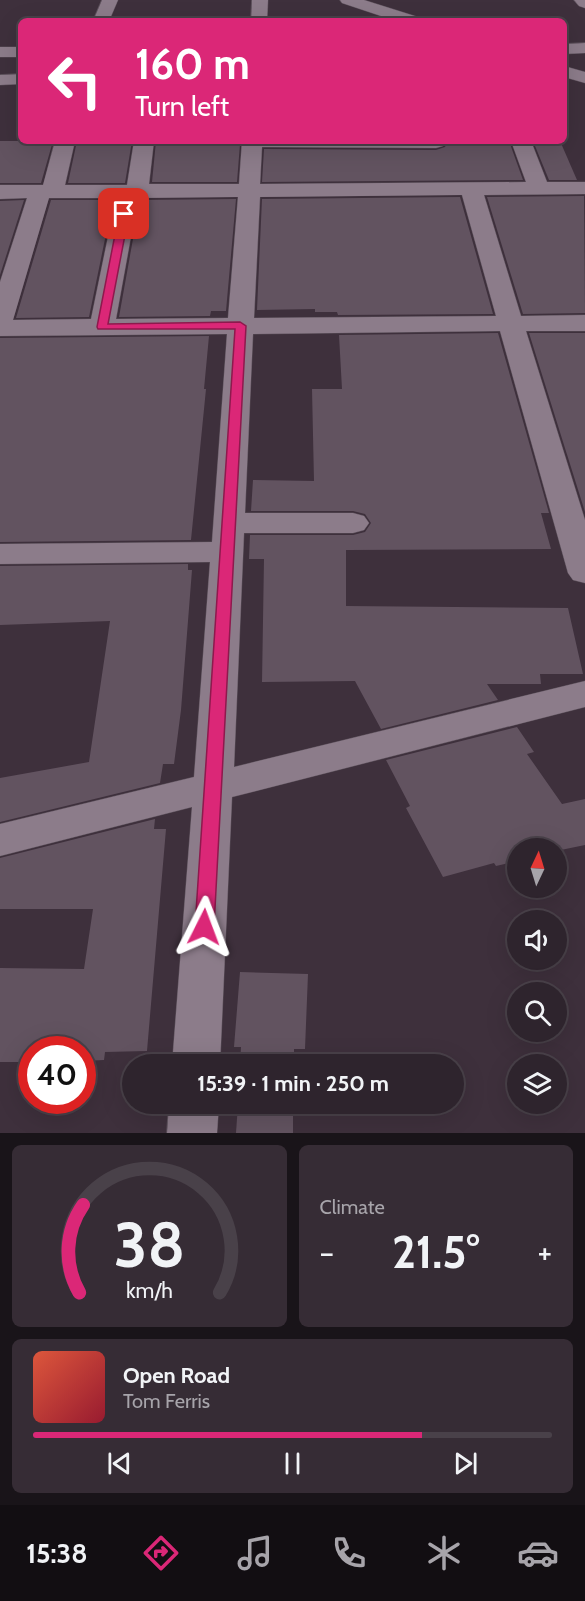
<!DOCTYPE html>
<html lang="en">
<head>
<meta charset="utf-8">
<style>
	body { margin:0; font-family:Cabin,sans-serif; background:#362c35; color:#f1f3f6; height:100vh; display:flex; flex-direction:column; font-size:22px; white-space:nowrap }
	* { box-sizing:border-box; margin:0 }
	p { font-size:20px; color:#a7a4aa }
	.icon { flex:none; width:33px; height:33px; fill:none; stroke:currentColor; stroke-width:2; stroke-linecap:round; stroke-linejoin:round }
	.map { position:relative; height:1133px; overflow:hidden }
	.panel { display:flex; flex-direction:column; gap:12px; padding:12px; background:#191419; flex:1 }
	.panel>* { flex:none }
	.top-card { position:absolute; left:18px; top:18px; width:549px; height:126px; border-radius:9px; box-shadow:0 6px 24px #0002,0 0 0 2px #494149; background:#db2777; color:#fff; overflow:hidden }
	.needle { width:39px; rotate:4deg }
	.buttons { position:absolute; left:507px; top:838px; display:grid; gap:12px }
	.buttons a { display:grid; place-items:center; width:60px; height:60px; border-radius:50%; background:#2e242d; box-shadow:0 6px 24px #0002,0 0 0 2px #494149; font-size:30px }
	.speed { position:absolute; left:18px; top:1036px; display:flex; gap:12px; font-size:30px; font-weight:700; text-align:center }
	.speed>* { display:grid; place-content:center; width:78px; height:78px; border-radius:50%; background:#2e242d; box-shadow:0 6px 24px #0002,0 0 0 2px #494149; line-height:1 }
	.speed .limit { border:9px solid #d22; background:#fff; color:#111 }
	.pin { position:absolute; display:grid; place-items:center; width:51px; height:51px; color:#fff; margin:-26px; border-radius:12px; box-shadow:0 3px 9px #0006 }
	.me { position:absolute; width:66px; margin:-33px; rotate:3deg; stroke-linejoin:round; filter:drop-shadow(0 0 4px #0008) }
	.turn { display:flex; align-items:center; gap:21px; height:126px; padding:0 18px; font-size:27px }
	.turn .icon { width:78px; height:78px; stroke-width:2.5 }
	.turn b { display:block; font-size:42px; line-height:51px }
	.big { font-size:45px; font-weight:700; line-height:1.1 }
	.panel .tile { flex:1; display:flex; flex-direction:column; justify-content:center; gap:9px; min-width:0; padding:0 21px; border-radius:9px; background:#362c35 }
	.panel .dial { align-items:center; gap:0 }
	.dial svg { height:156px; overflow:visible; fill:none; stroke:#494149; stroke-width:7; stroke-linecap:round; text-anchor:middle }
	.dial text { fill:#f1f3f6; stroke:none }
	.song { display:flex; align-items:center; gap:18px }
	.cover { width:72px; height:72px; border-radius:9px; background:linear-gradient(135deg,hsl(10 70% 55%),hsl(350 70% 35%)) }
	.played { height:6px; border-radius:3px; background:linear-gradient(90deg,#db2777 75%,#494149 75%) }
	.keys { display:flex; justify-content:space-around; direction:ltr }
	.heat { display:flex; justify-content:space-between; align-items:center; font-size:33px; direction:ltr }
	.panel .tiles { flex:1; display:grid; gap:12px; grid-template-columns:1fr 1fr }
	.tile:last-child { grid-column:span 2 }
	.trip { position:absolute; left:122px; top:1054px; width:342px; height:60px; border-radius:30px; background:#2e242d; box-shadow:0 6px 24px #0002,0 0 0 2px #494149; font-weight:700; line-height:60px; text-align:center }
	.dock { display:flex; height:96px; justify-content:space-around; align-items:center; background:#120e12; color:#a7a4aa }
	.dock .icon { width:42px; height:42px }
	.dock .selected { color:#db2777 }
	.dock b { font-size:27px; color:#f1f3f6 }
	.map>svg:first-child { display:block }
</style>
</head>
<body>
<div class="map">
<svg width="585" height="1133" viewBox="0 0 585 1133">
	<rect width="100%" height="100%" fill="#3e303c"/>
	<g fill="#625360">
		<polygon points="0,141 53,141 41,183 0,183"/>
		<polygon points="77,141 132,141 125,183 68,183"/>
		<polygon points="156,141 232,141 232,144 240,144 237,182 152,182"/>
		<polygon points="448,141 509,141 523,180 262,182 264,149 436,150 445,147"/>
		<polygon points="533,141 560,141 577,180 549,180"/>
		<polygon points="584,196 585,313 523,314 487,197"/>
		<polygon points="460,197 493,314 338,315 337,312 315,312 315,309 257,310 262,199"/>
		<polygon points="236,199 226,311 211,311 210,316 119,317 140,200"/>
		<polygon points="24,200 0,275 0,201"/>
		<polygon points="51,200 113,200 89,317 16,318"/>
		<polygon points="498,333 549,513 541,513 551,549 346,550 346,606 568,608 583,674 540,674 541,684 487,684 498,700 381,729 355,681 262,682 264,559 249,559 250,535 353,535 365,532 371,523 365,514 353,511 251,511 253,480 314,481 312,389 342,389 339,335"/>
		<polygon points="529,333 585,333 585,512"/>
		<polygon points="209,336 204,389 206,389 191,540 0,542 0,338"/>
		<polygon points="188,564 188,570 192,570 181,710 174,764 163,764 160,783 0,822 0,778 89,762 110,621 0,625 0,566"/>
		<polygon points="517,727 534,752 527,754 562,804 585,799 585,845 556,851 518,849 518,861 496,866 494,863 443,877 406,808 410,806 386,760"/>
		<polygon points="155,819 154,829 166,829 147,1051 105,1052 104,1060 82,1061 82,1050 32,1050 32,1062 0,1062 0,968 84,969 93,909 0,909 0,858"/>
		<polygon points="240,972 308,974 305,1049 294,1049 294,1065 240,1065 241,1047 234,1047"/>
		<polygon points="238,1104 293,1104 293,1133 236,1133"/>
	</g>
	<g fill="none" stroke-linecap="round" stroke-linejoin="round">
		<defs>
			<g id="minor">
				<polygon points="102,0 118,0 109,21 93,21"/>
				<polygon points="252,0 268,0 267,21 251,21"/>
				<polygon points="340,0 364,0 418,17 420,21 396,21 342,3"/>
				<polygon points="574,0 585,0 585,8 579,6"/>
				<polygon points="585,43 585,53 564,54 564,44"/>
				<rect x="0" y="47" width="21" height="10"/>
				<polygon points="564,66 585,72 585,83 564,77"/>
				<polygon points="21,74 21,84 0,85 0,75"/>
				<path d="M55 141H75L65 185H127L134 141H154L149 184H239L242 141 446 142 443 146 436 148 262 147 260 184 526 182 511 141H531L547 182H585V194L484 195 521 316 585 315V331H526L585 520V583L573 580 568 573 500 331 253 334 245 513H353L364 516 369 523 364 530 353 533H244L234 767 585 681V707L232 797 220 1065H172L192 807 0 856V824L194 777 210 562 0 564V544L212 542 227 334 0 336V282L27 198 0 199V185H43ZM462 195 496 316 254 318 260 197ZM238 197 228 318 116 319 138 198ZM49 198H116L91 319 13 320Z"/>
				<polygon points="169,1104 219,1104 217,1133 167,1133"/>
			</g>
		</defs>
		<use href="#minor" stroke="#5a4f59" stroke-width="1"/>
		<use href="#minor" fill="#8c7c8a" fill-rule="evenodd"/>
	</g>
	<polygon fill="#db2777" stroke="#8e194d" stroke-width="1.5" points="124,211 129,214 108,324 240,322 246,326 214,927 211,932 204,934 198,932 195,927 235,329 98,329 97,327 119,214"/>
</svg>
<div class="buttons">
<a><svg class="needle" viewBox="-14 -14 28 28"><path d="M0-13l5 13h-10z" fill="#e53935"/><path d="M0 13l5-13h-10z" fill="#a7a4aa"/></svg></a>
<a><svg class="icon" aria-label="sound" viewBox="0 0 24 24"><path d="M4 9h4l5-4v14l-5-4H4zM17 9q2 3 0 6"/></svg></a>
<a><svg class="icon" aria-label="search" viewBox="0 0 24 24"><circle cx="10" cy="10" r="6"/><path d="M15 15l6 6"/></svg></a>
<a><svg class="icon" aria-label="layers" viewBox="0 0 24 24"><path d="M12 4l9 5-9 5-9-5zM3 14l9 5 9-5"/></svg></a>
</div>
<div class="speed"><div class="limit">40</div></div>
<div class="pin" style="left:124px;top:214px;background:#d93025"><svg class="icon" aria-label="arrive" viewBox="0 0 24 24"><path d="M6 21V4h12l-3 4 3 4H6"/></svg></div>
<svg class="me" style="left:204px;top:927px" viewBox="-20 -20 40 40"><path d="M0-17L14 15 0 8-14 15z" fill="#db2777" stroke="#fff" stroke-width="4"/></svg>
<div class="trip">15:39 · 1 min · 250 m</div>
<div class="top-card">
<div class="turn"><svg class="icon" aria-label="left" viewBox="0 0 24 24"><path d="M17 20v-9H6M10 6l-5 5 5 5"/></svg><div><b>160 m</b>Turn left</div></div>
</div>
</div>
<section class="panel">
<div class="tiles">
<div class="tile dial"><svg viewBox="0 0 100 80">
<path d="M14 69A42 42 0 1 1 86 69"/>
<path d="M14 69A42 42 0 0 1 16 24" stroke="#db2777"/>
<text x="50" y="56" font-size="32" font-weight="700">38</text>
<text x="50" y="72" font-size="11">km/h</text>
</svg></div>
<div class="tile"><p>Climate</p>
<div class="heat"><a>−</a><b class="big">21.5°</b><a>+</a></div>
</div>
<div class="tile">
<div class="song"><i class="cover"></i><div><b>Open Road</b><p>Tom Ferris</p></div></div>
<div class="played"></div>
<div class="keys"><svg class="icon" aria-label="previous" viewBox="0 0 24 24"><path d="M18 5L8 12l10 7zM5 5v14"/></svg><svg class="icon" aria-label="pause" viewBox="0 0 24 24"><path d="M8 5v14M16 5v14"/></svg><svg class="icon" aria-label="next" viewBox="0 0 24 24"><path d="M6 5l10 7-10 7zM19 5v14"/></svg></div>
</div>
</div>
</section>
<nav class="dock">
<b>15:38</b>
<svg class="icon selected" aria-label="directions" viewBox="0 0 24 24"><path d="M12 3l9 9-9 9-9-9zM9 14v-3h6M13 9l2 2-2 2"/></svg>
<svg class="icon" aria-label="music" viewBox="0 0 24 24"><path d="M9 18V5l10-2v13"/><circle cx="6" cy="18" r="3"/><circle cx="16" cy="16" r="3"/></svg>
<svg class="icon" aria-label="phone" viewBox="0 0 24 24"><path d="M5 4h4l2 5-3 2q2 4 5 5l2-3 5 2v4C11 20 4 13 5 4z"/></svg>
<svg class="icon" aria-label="climate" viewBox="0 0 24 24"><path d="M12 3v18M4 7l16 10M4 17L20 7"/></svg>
<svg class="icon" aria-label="car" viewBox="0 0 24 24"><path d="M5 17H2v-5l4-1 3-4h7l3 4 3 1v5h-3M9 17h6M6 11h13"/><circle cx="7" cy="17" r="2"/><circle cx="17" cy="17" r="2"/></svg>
</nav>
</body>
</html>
